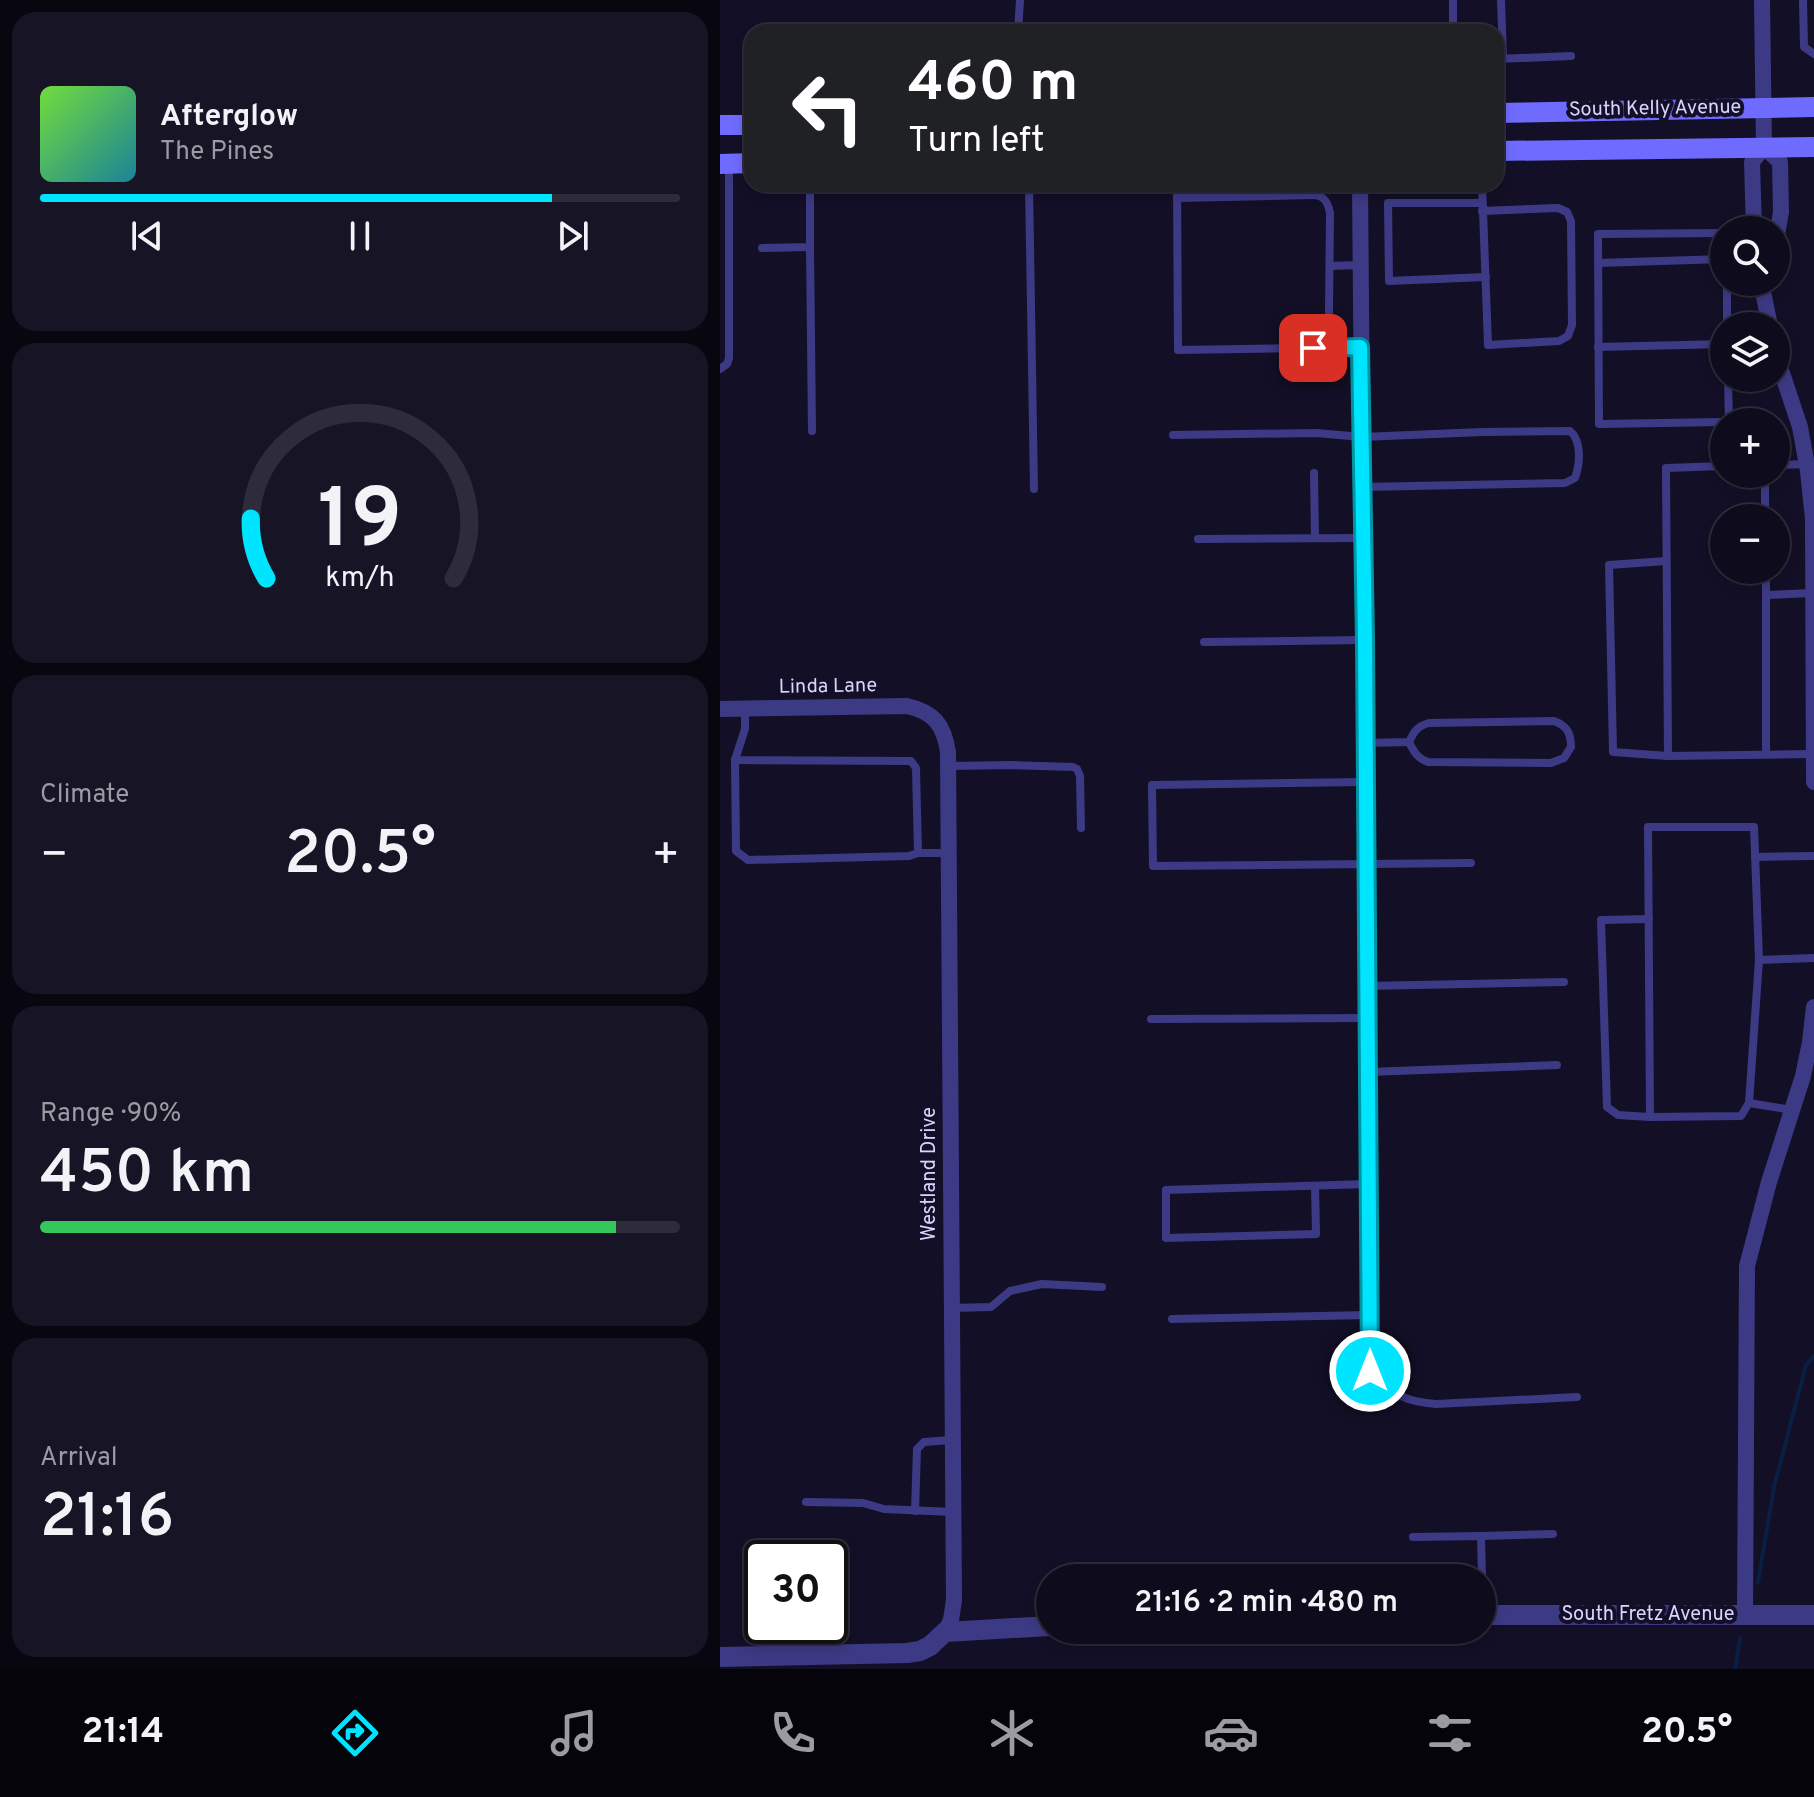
<!DOCTYPE html>
<html lang="en">
<head>
<meta charset="utf-8">
<style>
	body { margin:0; font-family:Overpass,sans-serif; background:#171425; color:#f1f3f6; height:100vh; display:flex; flex-direction:column; font-size:30px; white-space:nowrap }
	* { box-sizing:border-box; margin:0 }
	p { font-size:26px; color:#9b9ba3 }
	.icon { flex:none; width:44px; height:44px; fill:none; stroke:currentColor; stroke-width:2; stroke-linecap:round; stroke-linejoin:round }
	.map { position:relative; flex:1; overflow:hidden }
	.drawer { display:flex; flex-direction:column; gap:12px; padding:12px; background:#08060f; width:720px }
	.drawer>* { flex:none }
	.hud { position:absolute; left:24px; top:24px; width:760px; height:168px; border-radius:24px; box-shadow:0 4px 12px #0003,0 0 0 2px #2e2b3b; background:#202124; color:#fff; overflow:hidden }
	.controls { position:absolute; left:990px; top:216px; display:grid; gap:16px }
	.controls a { display:grid; place-items:center; width:80px; height:80px; border-radius:50%; background:#0e0b1c; box-shadow:0 4px 12px #0003,0 0 0 2px #2e2b3b; font-size:40px }
	.speed { position:absolute; left:24px; top:1540px; display:flex; gap:16px; font-size:40px; font-weight:700; text-align:center }
	.speed>* { display:grid; place-content:center; width:104px; height:104px; border-radius:50%; background:#0e0b1c; box-shadow:0 4px 12px #0003,0 0 0 2px #2e2b3b; line-height:1 }
	.speed .limit { border:4px solid #111; border-radius:12px; background:#fff; color:#111 }
	.pin { position:absolute; display:grid; place-items:center; width:68px; height:68px; color:#fff; margin:-34px; border-radius:16px; box-shadow:0 4px 12px #0006 }
	.me { position:absolute; width:88px; margin:-44px; rotate:0deg; stroke-linejoin:round; filter:drop-shadow(0 0 6px #0008) }
	.turn { display:flex; align-items:center; gap:28px; height:168px; padding:0 32px; font-size:36px }
	.turn .icon { width:104px; height:104px; stroke-width:2.5 }
	.turn b { display:block; font-size:56px; line-height:68px }
	.big { font-size:60px; font-weight:600; line-height:1.1 }
	.drawer .tile { flex:1; display:flex; flex-direction:column; justify-content:center; gap:12px; min-width:0; padding:0 28px; border-radius:24px; background:#171425 }
	.drawer .dial { align-items:center; gap:0 }
	.dial svg { height:208px; overflow:visible; fill:none; stroke:#2e2b3b; stroke-width:7; stroke-linecap:round; text-anchor:middle }
	.dial text { fill:#f1f3f6; stroke:none }
	.song { display:flex; align-items:center; gap:24px }
	.cover { width:96px; height:96px; border-radius:12px; background:linear-gradient(135deg,hsl(100 70% 55%),hsl(190 70% 35%)) }
	.played { height:8px; border-radius:4px; background:linear-gradient(90deg,#00e5ff 80%,#2e2b3b 80%) }
	.keys { display:flex; justify-content:space-around; direction:ltr }
	.heat { display:flex; justify-content:space-between; align-items:center; font-size:44px; direction:ltr }
	.charge { height:12px; border-radius:6px; background:linear-gradient(90deg,#34c759 90%,#2e2b3b 0) }
	.trip { position:absolute; left:316px; top:1564px; width:460px; height:80px; border-radius:40px; background:#0e0b1c; box-shadow:0 4px 12px #0003,0 0 0 2px #2e2b3b; font-weight:600; line-height:80px; text-align:center }
	.tabs { display:flex; height:128px; justify-content:space-around; align-items:center; background:#06040b; color:#9b9ba3 }
	.tabs .icon { width:56px; height:56px }
	.tabs .current { color:#00e5ff }
	.tabs b { font-size:36px; color:#f1f3f6 }
	main { display:flex; flex:1; min-height:0 }
	.map>svg:first-child { display:block }
</style>
</head>
<body>
<main>
<section class="drawer">
<div class="tile">
<div class="song"><i class="cover"></i><div><b>Afterglow</b><p>The Pines</p></div></div>
<div class="played"></div>
<div class="keys"><svg class="icon" aria-label="previous" viewBox="0 0 24 24"><path d="M18 5L8 12l10 7zM5 5v14"/></svg><svg class="icon" aria-label="pause" viewBox="0 0 24 24"><path d="M8 5v14M16 5v14"/></svg><svg class="icon" aria-label="next" viewBox="0 0 24 24"><path d="M6 5l10 7-10 7zM19 5v14"/></svg></div>
</div>
<div class="tile dial"><svg viewBox="0 0 100 80">
<path d="M14 69A42 42 0 1 1 86 69"/>
<path d="M14 69A42 42 0 0 1 8 46" stroke="#00e5ff"/>
<text x="50" y="56" font-size="32" font-weight="700">19</text>
<text x="50" y="72" font-size="11">km/h</text>
</svg></div>
<div class="tile"><p>Climate</p>
<div class="heat"><a>−</a><b class="big">20.5°</b><a>+</a></div>
</div>
<div class="tile"><p>Range · 90%</p><b class="big">450 km</b><div class="charge"></div></div>
<div class="tile"><p>Arrival</p><b class="big">21:16</b></div>
</section>
<div class="map">
<svg width="1094" height="1669" viewBox="0 0 1094 1669">
	<rect width="100%" height="100%" fill="#130f26"/>
	<g fill="none" stroke-linecap="round" stroke-linejoin="round">
		<g stroke="#0a1f44" stroke-width="4">
			<polyline points="1038,1582 1054,1487 1086,1365 1094,1356"/>
			<polyline points="1015,1669 1020,1638"/>
		</g>
		<g stroke="#3d3a85" stroke-width="8">
			<polyline points="733,0 733,32"/>
			<polyline points="781,0 783,58"/>
			<polyline points="1083,0 1084,47 1094,54"/>
			<polyline points="298,32 300,0"/>
			<polyline points="776,59 851,56"/>
			<polyline points="309,184 314,489"/>
			<polyline points="457,184 458,350 640,347"/>
			<polyline points="762,184 768,345 839,341 848,336 852,325 851,221 847,212 838,208 762,211"/>
			<path d="M457 198 593 195C604 195 608 202 610 213L609 312"/>
			<polyline points="762,203 668,203 669,281 766,277"/>
			<polyline points="1004,233 878,234 879,424 1004,422"/>
			<polyline points="90,247 92,431"/>
			<polyline points="42,248 90,247 90,184"/>
			<polyline points="878,263 1004,259"/>
			<polyline points="610,266 640,265"/>
			<polyline points="1007,282 1007,326"/>
			<polyline points="878,347 1004,344"/>
			<polyline points="0,369 7,364 9,358 9,165"/>
			<polyline points="1008,378 1009,422"/>
			<path d="M453 435 596 433 642 437 762 432 850 431C862 441 860 464 855 478L845 483 642 487"/>
			<polyline points="1056,465 1086,464"/>
			<polyline points="1004,466 946,468 948,756 1094,754"/>
			<polyline points="594,473 595,538"/>
			<polyline points="1045,474 1045,518"/>
			<polyline points="478,539 643,538"/>
			<polyline points="946,561 889,565 893,752 948,756"/>
			<polyline points="1046,570 1046,754"/>
			<polyline points="1046,595 1093,593"/>
			<polyline points="484,642 644,640"/>
			<polyline points="25,709 25,729 15,760 191,761 196,768 198,853 228,853"/>
			<path d="M645 743 689 742C694 731 698 726 709 723L834 721C847 726 851 733 851 747L844 758 831 763 708 762C697 758 694 752 689 742"/>
			<polyline points="15,760 16,851 28,860 189,856 198,853"/>
			<polyline points="228,766 292,765 353,767 357,769 360,776 361,828"/>
			<polyline points="645,782 432,785 433,866 751,863"/>
			<polyline points="1035,857 1094,856"/>
			<polyline points="929,919 881,920 887,1107 898,1115 930,1117"/>
			<polyline points="647,986 844,982"/>
			<polyline points="431,1019 646,1018"/>
			<polyline points="648,1072 837,1065"/>
			<polyline points="1029,1103 1021,1116 930,1117 928,827 1034,827 1039,960"/>
			<polyline points="1072,1110 1029,1103 1039,960 1094,958"/>
			<polyline points="595,1186 596,1234 446,1238 446,1190 648,1184"/>
			<polyline points="231,1308 271,1307 290,1291 322,1284 382,1287"/>
			<polyline points="452,1319 649,1315"/>
			<path d="M650 1371C677 1394 680 1401 716 1404L857 1397"/>
			<polyline points="86,1502 143,1503 164,1509 233,1512"/>
			<polyline points="195,1511 197,1449 204,1442 232,1440"/>
			<polyline points="761,1536 833,1534"/>
			<polyline points="693,1537 761,1536 762,1578"/>
			<polyline points="460,1578 466,1573 476,1572 582,1573 588,1574 590,1578"/>
			<polyline points="762,1590 762,1615"/>
		</g>
		<g stroke="#3d3a85" stroke-width="16">
			<polyline points="1042,0 1044,147"/>
			<polyline points="1044,147 1060,162 1061,212 1056,241"/>
			<polyline points="640,184 650,1371"/>
			<polyline points="1034,230 1032,162 1044,147"/>
			<polyline points="1041,282 1050,326"/>
			<polyline points="1056,355 1080,427 1088,471 1093,519 1094,782"/>
			<path d="M0 709 187 706C214 712 224 725 228 752L234 1600 231 1620 225 1632"/>
			<polyline points="1025,1615 1027,1266 1049,1182 1083,1076 1090,1042 1094,1007"/>
		</g>
		<g stroke="#3d3a85" stroke-width="20">
			<polyline points="762,1615 1094,1615"/>
			<polyline points="0,1657 187,1653 200,1651 210,1646 225,1632 330,1626"/>
		</g>
		<g stroke="#6f6bff" stroke-width="20">
			<polyline points="776,113 1094,107"/>
			<polyline points="0,125 32,125"/>
			<polyline points="776,151 1094,147"/>
			<polyline points="0,164 32,163"/>
		</g>
	</g>
	<g fill="none" stroke-linecap="round" stroke-linejoin="round">
		<defs>
			<polyline id="route" points="593,348 640,347 645,640 650,1371"/>
		</defs>
		<use href="#route" stroke="#0095a6" stroke-width="20"/>
		<use href="#route" stroke="#00e5ff" stroke-width="14"/>
	</g>
	<g text-anchor="middle" dominant-baseline="central" stroke-width="8" stroke-linejoin="round" paint-order="stroke">
		<g font-size="20" fill="#d9d4ff" stroke="#130f26">
			<text transform="translate(935 109) rotate(-1)">South Kelly Avenue</text>
			<text transform="translate(108 687) rotate(-1)">Linda Lane</text>
			<text transform="translate(210 1174) rotate(-90)">Westland Drive</text>
			<text x="928" y="1615">South Fretz Avenue</text>
		</g>
	</g>
</svg>
<div class="controls">
<a><svg class="icon" aria-label="search" viewBox="0 0 24 24"><circle cx="10" cy="10" r="6"/><path d="M15 15l6 6"/></svg></a>
<a><svg class="icon" aria-label="layers" viewBox="0 0 24 24"><path d="M12 4l9 5-9 5-9-5zM3 14l9 5 9-5"/></svg></a>
<a>+</a>
<a>−</a>
</div>
<div class="speed"><div class="limit">30</div></div>
<div class="pin" style="left:593px;top:348px;background:#d93025"><svg class="icon" aria-label="arrive" viewBox="0 0 24 24"><path d="M6 21V4h12l-3 4 3 4H6"/></svg></div>
<svg class="me" style="left:650px;top:1371px" viewBox="-20 -20 40 40"><circle r="17" fill="#00e5ff" stroke="#fff" stroke-width="3"/><path d="M0-11L8 9 0 5-8 9z" fill="#fff"/></svg>
<div class="trip">21:16 · 2 min · 480 m</div>
<div class="hud">
<div class="turn"><svg class="icon" aria-label="left" viewBox="0 0 24 24"><path d="M17 20v-9H6M10 6l-5 5 5 5"/></svg><div><b>460 m</b>Turn left</div></div>
</div>
</div>
</main>
<nav class="tabs">
<b>21:14</b>
<svg class="icon current" aria-label="directions" viewBox="0 0 24 24"><path d="M12 3l9 9-9 9-9-9zM9 14v-3h6M13 9l2 2-2 2"/></svg>
<svg class="icon" aria-label="music" viewBox="0 0 24 24"><path d="M9 18V5l10-2v13"/><circle cx="6" cy="18" r="3"/><circle cx="16" cy="16" r="3"/></svg>
<svg class="icon" aria-label="phone" viewBox="0 0 24 24"><path d="M5 4h4l2 5-3 2q2 4 5 5l2-3 5 2v4C11 20 4 13 5 4z"/></svg>
<svg class="icon" aria-label="climate" viewBox="0 0 24 24"><path d="M12 3v18M4 7l16 10M4 17L20 7"/></svg>
<svg class="icon" aria-label="car" viewBox="0 0 24 24"><path d="M5 17H2v-5l4-1 3-4h7l3 4 3 1v5h-3M9 17h6M6 11h13"/><circle cx="7" cy="17" r="2"/><circle cx="17" cy="17" r="2"/></svg>
<svg class="icon" aria-label="filters" viewBox="0 0 24 24"><path d="M4 7h16M4 17h16"/><circle cx="9" cy="7" r="2"/><circle cx="15" cy="17" r="2"/></svg>
<b>20.5°</b>
</nav>
</body>
</html>
